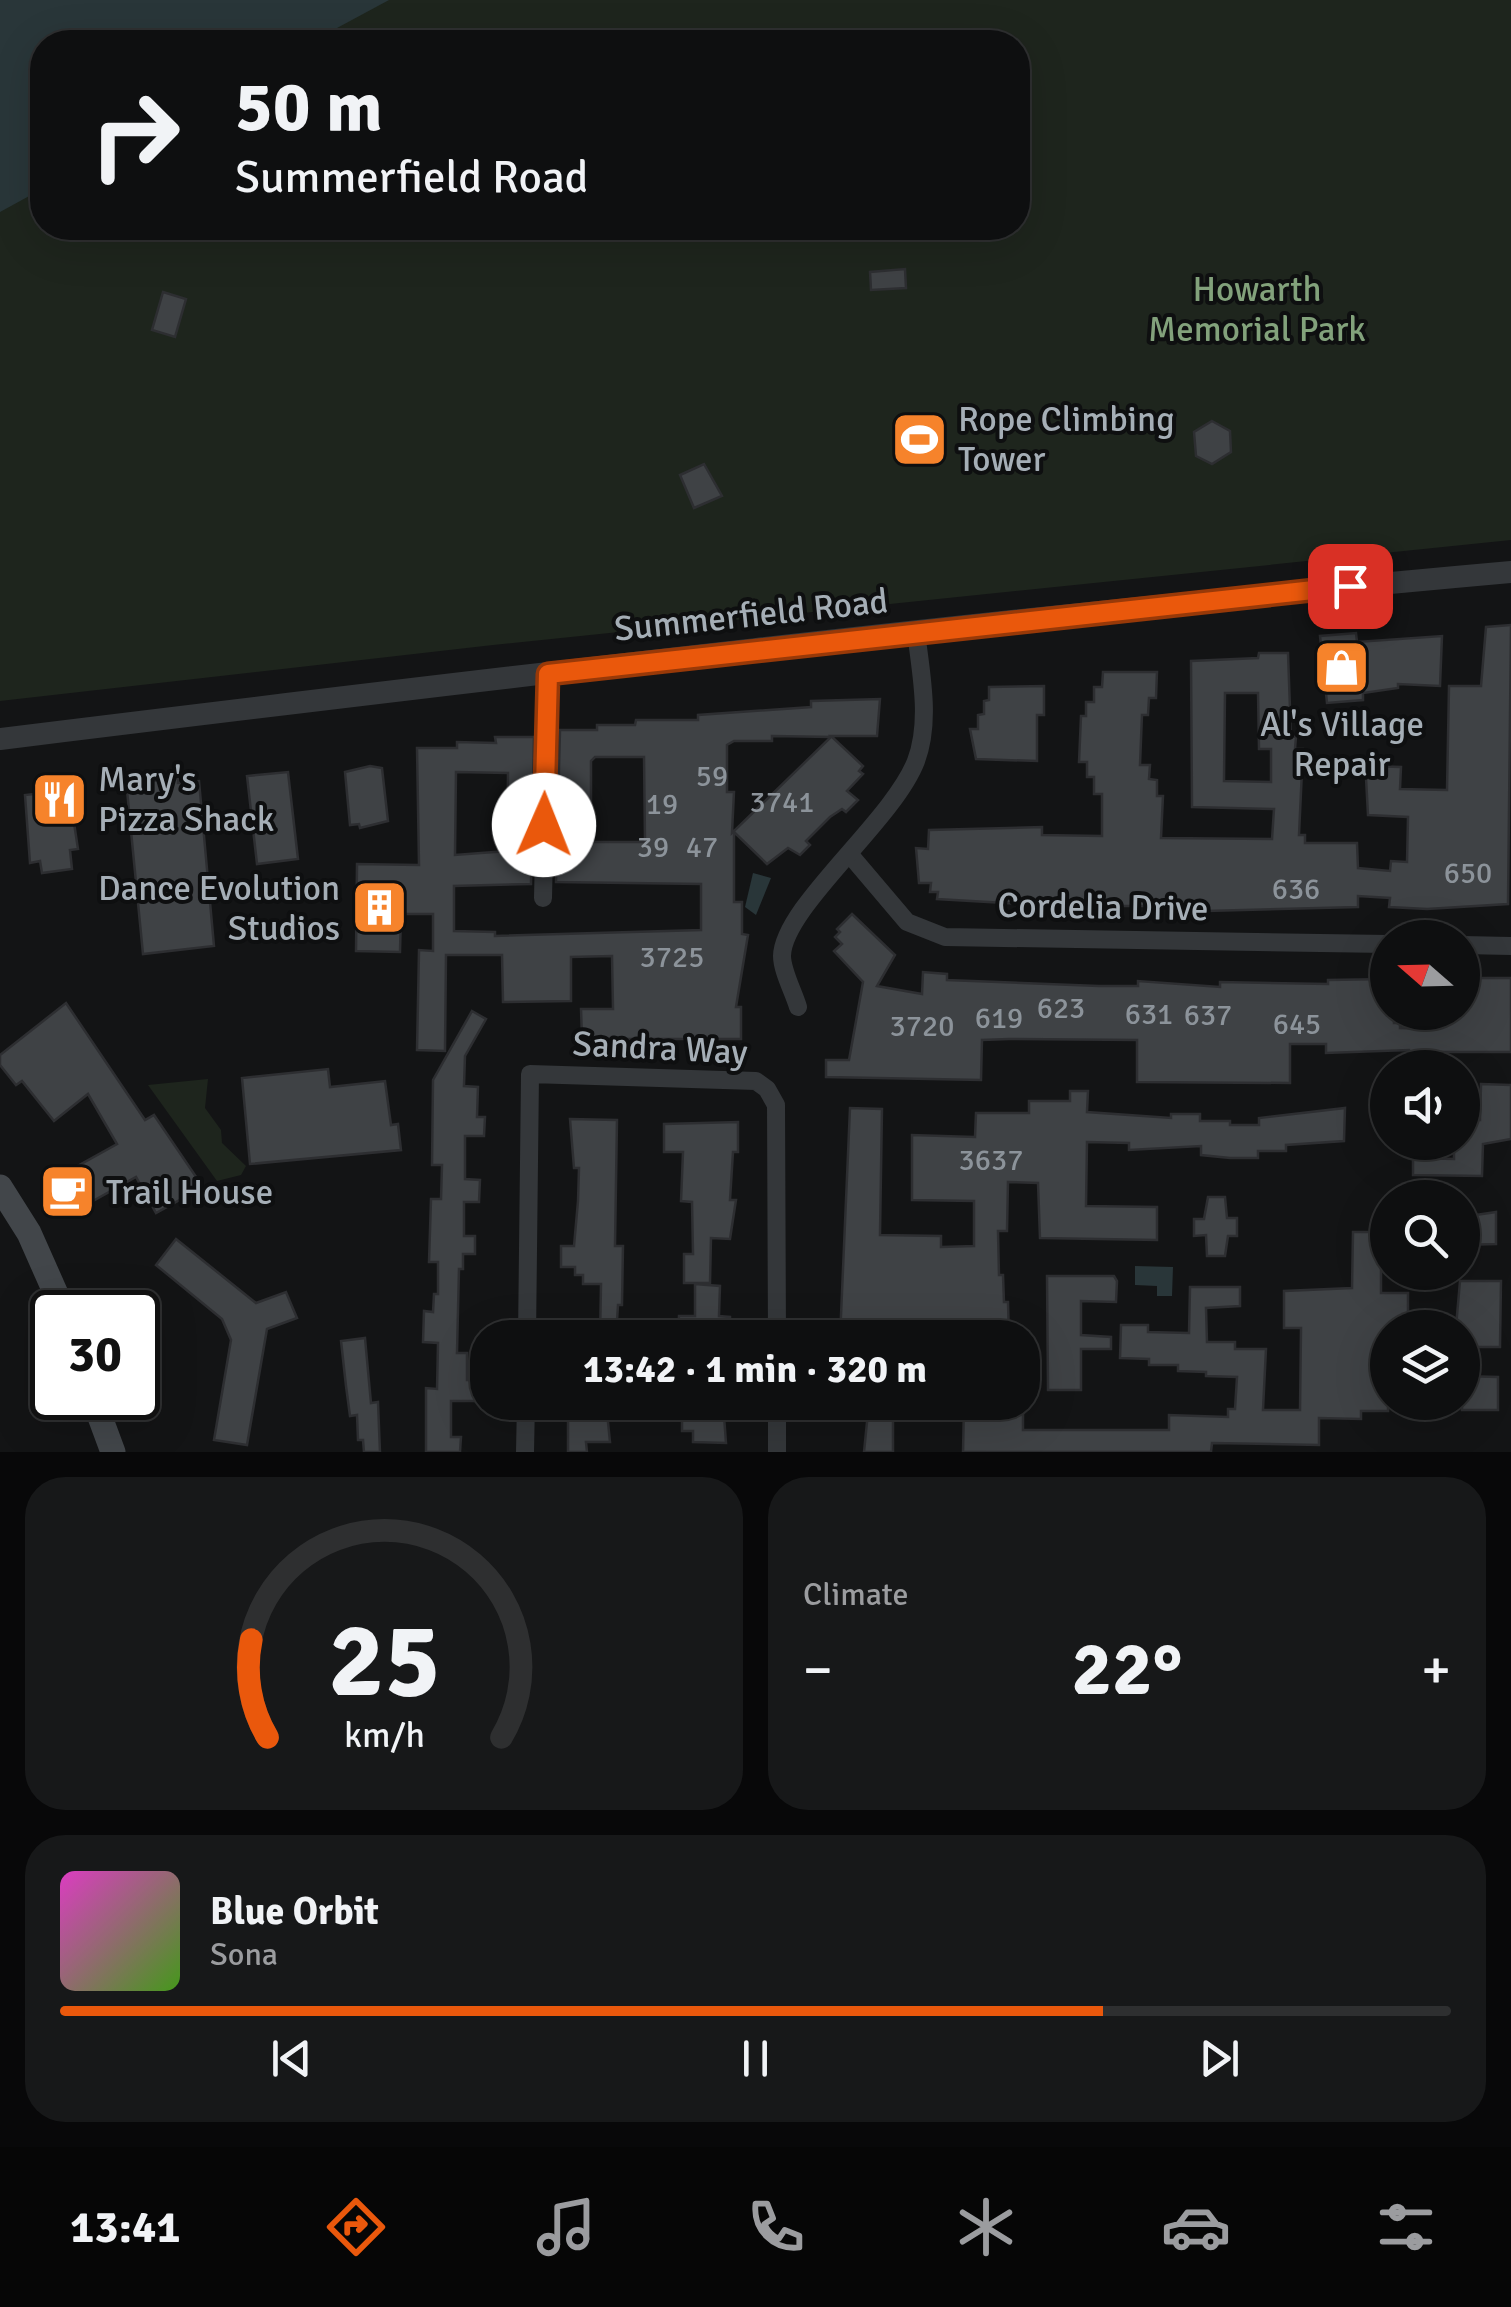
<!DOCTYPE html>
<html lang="en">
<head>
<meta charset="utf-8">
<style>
	body { margin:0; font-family:Signika,sans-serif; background:#171819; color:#f1f3f6; height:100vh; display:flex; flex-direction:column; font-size:38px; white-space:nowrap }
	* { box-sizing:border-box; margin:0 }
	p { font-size:32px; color:#9b9c9f }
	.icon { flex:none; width:55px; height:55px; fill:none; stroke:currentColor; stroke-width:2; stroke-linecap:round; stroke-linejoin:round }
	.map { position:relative; height:1452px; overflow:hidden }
	.drawer { display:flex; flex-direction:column; gap:25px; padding:25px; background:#080809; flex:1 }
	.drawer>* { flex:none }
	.banner { position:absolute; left:30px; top:30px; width:1000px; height:210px; border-radius:40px; box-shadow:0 10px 40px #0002,0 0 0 2px #2e2f30; background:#0e0f10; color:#f1f3f6; overflow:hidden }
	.needle { width:65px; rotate:290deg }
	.controls { position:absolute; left:1370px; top:920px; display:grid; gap:20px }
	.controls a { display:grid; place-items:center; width:110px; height:110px; border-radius:50%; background:#0e0f10; box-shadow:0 10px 40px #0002,0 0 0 2px #2e2f30; font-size:50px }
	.speed { position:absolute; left:30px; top:1290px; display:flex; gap:20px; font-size:50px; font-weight:700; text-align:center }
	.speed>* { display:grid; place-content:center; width:130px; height:130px; border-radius:50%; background:#0e0f10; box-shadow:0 10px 40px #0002,0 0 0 2px #2e2f30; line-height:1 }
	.speed .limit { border:5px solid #111; border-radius:15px; background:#fff; color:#111 }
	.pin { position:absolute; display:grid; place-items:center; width:85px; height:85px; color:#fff; margin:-42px; border-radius:20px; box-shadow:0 5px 15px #0006 }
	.me { position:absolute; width:110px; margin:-55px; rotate:1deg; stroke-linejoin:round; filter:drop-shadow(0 0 8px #0008) }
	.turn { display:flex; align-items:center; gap:35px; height:210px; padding:0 40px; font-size:45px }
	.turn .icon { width:130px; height:130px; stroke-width:2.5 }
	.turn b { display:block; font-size:70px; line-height:85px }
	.big { font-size:75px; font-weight:800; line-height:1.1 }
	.drawer .tile { flex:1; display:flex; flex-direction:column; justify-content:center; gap:15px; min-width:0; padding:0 35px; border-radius:40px; background:#171819 }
	.drawer .dial { align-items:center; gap:0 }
	.dial svg { height:260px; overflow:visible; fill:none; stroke:#2e2f30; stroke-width:7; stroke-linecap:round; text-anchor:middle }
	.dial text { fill:#f1f3f6; stroke:none }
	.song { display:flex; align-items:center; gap:30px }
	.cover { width:120px; height:120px; border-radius:15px; background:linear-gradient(135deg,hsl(310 70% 55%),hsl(100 70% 35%)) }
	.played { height:10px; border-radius:5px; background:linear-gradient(90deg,#ea580c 75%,#2e2f30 75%) }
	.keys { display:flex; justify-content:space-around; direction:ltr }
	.heat { display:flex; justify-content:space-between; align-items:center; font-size:55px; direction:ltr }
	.drawer .tiles { flex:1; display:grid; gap:25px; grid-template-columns:1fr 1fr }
	.tile:last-child { grid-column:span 2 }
	.trip { position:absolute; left:470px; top:1320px; width:570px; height:100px; border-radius:40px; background:#0e0f10; box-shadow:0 10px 40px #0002,0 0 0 2px #2e2f30; font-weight:800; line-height:100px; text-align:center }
	.menu { display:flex; height:160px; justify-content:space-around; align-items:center; background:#060606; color:#9b9c9f }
	.menu .icon { width:70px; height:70px }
	.menu .selected { color:#ea580c }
	.menu b { font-size:45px; color:#f1f3f6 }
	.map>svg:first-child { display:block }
</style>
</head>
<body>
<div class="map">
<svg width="1511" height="1452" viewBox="0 0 1511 1452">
	<rect width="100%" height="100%" fill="#131415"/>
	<g fill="#1e251d" fill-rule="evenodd">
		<path d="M0 0H1511V540L493 645 0 701ZM42 42H1018V228H42Z"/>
		<polygon points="208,1079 205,1108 221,1130 222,1143 246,1166 241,1175 217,1181 148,1085"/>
	</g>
	<g fill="#293639">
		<polygon points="0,0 389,0 311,42 42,42 42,189 0,212"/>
		<polygon points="753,873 771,878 756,915 745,907"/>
		<polygon points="1135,1266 1173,1267 1172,1296 1157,1296 1157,1286 1135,1285"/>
	</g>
	<g fill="#3f4245" stroke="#2d2e31" stroke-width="2.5" fill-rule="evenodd">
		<polygon points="905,269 906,288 871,290 870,272"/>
		<polygon points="163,292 186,299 175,337 152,330"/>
		<polygon points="1212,421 1230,431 1231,452 1212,464 1196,456 1194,432"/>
		<polygon points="704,464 722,496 694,508 680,475"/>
		<path d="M1511 625 1508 904 1427 909 1389 907 1390 898 1358 896V907L1206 911 1171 906H1059L937 899 938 892H930L931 883H919L916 848 928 849 929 830 1042 827V835L1102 836V794H1094V777H1087V762H1079L1081 716H1086V702H1094V687H1102L1103 672H1157L1156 698H1149L1148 715H1142L1140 765H1150L1149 779 1157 780V796H1163L1161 838 1272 839 1274 809 1192 807 1191 661 1258 658 1259 653H1288L1291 736 1296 737 1295 749H1303L1299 835H1305V843H1357L1358 868 1390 871 1391 861 1407 862 1408 817 1368 815 1366 778H1370L1371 766 1401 767 1400 789 1447 790 1449 686H1481L1486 627ZM1225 693H1258L1259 749H1271V782L1224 781Z"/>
		<polygon points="1356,633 1357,642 1442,636 1440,686 1398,684 1398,688 1363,693 1363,700 1327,703 1320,636"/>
		<polygon points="1044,686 1044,715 1037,715 1037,761 976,759 970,729 978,729 978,715 984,714 984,701 989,700 989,687"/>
		<path d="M880 699 877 736H831L863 766 859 771 863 774 847 791 858 800 846 812 842 809 830 817 806 841 810 845 800 855 788 848 767 864 734 832V902H742V934L748 935 736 1007H741V1039H582L581 1009H613L612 956 571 957V1001L503 1002 502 955H446L445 1051 417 1050 419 950 433 951V914H401L400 952 356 951 357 864 419 865 417 748H457V742L496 743 495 737H534L531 884 454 886V931L495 932V936L701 930V884L556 882 560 730H597V725H635L636 720H698V715L811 707V701ZM772 736 831 737 732 833 734 792H727V745L734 741H772ZM595 757H644L645 842H591V761ZM456 772 508 773 507 851 455 855Z"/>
		<polygon points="370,766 382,768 388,821 360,828 359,824 350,825 345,772"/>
		<polygon points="288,772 298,859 257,864 247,776"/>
		<polygon points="178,778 178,783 199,781 214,946 143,954 127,790 146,788 145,782"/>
		<polygon points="69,790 78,849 70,850 72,869 42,873 40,861 30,863 25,795"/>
		<polygon points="852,914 895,955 877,986 922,994 923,972 947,974 947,980 1099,986 1138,986 1138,981 1220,987 1220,982 1328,984 1328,980 1388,979 1388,1012 1394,1012 1394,1023 1400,1023 1400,1028 1437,1029 1437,1012 1462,1012 1462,978 1511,978 1511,1052 1442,1052 1441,1068 1410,1068 1409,1050 1326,1053 1326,1044 1290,1044 1290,1083 1137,1082 1137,1040 1009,1039 982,1040 981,1080 826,1077 826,1060 849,1060 863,982 834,951 842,944 835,937 840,932 837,929"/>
		<polygon points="66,1003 145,1120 154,1115 203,1187 156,1213 136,1177 84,1206 81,1200 57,1213 45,1191 68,1178 65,1173 117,1144 88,1094 54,1121 22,1081 16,1085 0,1065 0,1055"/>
		<polygon points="472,1011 486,1019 465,1056 464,1086 478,1087 477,1117 485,1117 484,1136 465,1136 465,1179 480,1180 479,1202 464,1202 464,1236 475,1236 475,1254 463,1254 463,1269 459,1269 457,1353 467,1353 467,1380 478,1380 478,1401 451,1401 451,1437 461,1437 460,1452 426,1452 426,1388 437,1389 438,1343 423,1342 424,1311 433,1312 434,1294 438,1294 438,1262 429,1262 431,1199 441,1199 442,1165 432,1165 433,1080"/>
		<polygon points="328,1069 330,1087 385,1081 391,1125 398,1124 401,1150 250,1164 242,1078"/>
		<polygon points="1481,1084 1511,1085 1511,1139 1483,1144 1482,1176 1413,1175 1413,1158 1454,1159 1454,1142 1462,1142 1462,1120 1480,1120"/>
		<polygon points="1070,1091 1088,1091 1087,1112 1171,1118 1171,1114 1200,1114 1200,1121 1230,1121 1230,1125 1259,1125 1259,1118 1345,1108 1344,1141 1286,1145 1286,1151 1258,1151 1258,1158 1230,1158 1201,1155 1201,1146 1129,1150 1129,1143 1087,1142 1086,1206 1157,1207 1157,1240 1040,1238 1038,1183 1008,1182 1007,1231 998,1231 999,1275 1003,1275 1004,1302 1008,1302 1009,1338 981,1338 981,1332 951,1332 951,1338 840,1338 850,1108 882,1109 880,1235 941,1236 941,1247 974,1246 974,1201 912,1200 912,1135 975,1137 976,1113 1029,1113 1029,1101 1070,1101"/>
		<polygon points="570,1119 617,1120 615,1246 623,1246 622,1305 618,1305 616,1338 600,1338 601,1284 583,1284 583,1275 575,1275 575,1267 561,1267 561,1246 574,1246 578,1201 579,1168 574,1168"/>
		<polygon points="738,1122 738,1152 733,1152 730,1200 736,1200 730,1239 711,1238 710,1283 684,1283 684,1254 693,1254 692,1202 681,1201 683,1152 664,1152 664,1124"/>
		<polygon points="1208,1197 1225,1197 1227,1218 1237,1218 1237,1236 1228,1236 1225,1256 1207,1256 1206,1235 1194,1236 1194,1219 1204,1219"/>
		<polygon points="1496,1212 1496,1244 1462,1245 1462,1217"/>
		<polygon points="1353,1232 1388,1232 1388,1261 1381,1261 1381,1293 1408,1293 1408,1328 1388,1328 1388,1411 1361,1411 1361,1419 1319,1418 1319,1445 1212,1443 1211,1452 963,1452 964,1405 1023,1406 1023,1430 1169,1430 1169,1415 1228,1417 1228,1409 1235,1409 1237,1377 1206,1376 1206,1372 1178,1371 1178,1365 1149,1365 1149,1359 1120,1358 1121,1325 1148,1325 1148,1332 1189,1333 1190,1287 1240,1287 1240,1306 1206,1308 1207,1342 1235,1342 1235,1349 1266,1349 1263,1410 1300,1410 1301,1328 1284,1328 1284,1291 1352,1288"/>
		<polygon points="176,1239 256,1303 286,1292 297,1318 267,1329 247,1445 214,1440 231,1340 222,1319 156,1265"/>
		<polygon points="1047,1276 1114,1276 1117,1281 1116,1302 1081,1301 1081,1335 1111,1337 1111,1349 1081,1349 1081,1390 1048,1390"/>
		<polygon points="1460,1281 1501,1281 1500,1347 1462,1347 1462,1328 1456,1327"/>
		<polygon points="695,1284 720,1286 719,1316 730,1317 730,1338 678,1338 679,1316 695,1316"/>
		<polygon points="365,1338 371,1403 378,1402 380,1452 364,1452 363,1440 358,1440 357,1415 350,1416 346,1386 341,1341"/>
		<polygon points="1462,1376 1498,1377 1498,1410 1462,1410"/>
		<polygon points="568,1402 606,1402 610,1442 586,1442 587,1452 568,1452"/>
		<polygon points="682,1402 723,1402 726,1443 693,1442 693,1431 682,1431"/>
		<polygon points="869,1402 893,1402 893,1452 864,1452"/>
	</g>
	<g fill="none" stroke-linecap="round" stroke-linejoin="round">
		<g stroke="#34373a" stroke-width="18">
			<polyline points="851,856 907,922 945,937 1388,944"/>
			<polyline points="543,898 548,674"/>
			<polyline points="1462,945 1511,946"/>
			<path d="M798 1007C794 993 782 971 782 956 783 907 893 821 916 761 931 721 921 674 916 632"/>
			<polyline points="527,1338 530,1074 756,1081 767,1089 776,1105 777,1338"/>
			<polyline points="777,1402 777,1452"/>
			<polyline points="525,1452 526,1402"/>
		</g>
		<path stroke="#34373a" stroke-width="22" d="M0 739C503 677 1007 617 1511 572"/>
		<g stroke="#42464a" stroke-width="25">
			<polyline points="0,1187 29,1233 64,1312"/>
			<polyline points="93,1398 113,1452"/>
		</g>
	</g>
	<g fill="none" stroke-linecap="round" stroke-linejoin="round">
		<defs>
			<polyline id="route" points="544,825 548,674 1350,586"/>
		</defs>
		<use href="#route" stroke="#983908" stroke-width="25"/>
		<use href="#route" stroke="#ea580c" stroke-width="18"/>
	</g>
	<defs>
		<symbol id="stadium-square" viewBox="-11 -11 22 22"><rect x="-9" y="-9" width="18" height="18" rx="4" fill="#f6832b" stroke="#0e0f10"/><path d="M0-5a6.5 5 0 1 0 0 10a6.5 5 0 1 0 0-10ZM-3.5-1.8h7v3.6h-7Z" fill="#fff"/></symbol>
		<symbol id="shop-square" viewBox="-11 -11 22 22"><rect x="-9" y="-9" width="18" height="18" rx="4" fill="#f6832b" stroke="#0e0f10"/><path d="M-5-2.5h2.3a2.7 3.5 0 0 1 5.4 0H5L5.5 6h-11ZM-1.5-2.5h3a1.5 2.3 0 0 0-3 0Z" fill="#fff"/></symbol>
		<symbol id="restaurant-square" viewBox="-11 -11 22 22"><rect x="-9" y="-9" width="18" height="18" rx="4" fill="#f6832b" stroke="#0e0f10"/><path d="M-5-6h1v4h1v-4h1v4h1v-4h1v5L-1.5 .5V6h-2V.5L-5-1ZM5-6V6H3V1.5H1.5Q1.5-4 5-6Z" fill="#fff"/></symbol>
		<symbol id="building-square" viewBox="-11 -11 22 22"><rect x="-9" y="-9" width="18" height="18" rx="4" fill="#f6832b" stroke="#0e0f10"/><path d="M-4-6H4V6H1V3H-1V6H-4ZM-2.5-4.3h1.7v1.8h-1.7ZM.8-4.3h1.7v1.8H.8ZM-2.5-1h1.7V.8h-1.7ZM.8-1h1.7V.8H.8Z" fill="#fff"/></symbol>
		<symbol id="cafe-square" viewBox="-11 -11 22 22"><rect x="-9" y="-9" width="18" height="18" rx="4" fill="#f6832b" stroke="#0e0f10"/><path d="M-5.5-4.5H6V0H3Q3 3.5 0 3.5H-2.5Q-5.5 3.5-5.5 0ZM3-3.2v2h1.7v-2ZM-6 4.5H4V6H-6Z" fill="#fff"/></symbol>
	</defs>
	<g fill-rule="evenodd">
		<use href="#stadium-square" x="888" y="408" width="63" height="63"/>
		<use href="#shop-square" x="1310" y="636" width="63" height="63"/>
		<use href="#restaurant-square" x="28" y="768" width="63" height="63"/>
		<use href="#building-square" x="348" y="876" width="63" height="63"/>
		<use href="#cafe-square" x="36" y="1160" width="63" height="63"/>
	</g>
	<g text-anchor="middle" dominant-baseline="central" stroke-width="8" stroke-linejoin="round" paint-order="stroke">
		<g font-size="30" fill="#8c939a">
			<text x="712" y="776">59</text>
			<text x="782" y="802">3741</text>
			<text x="662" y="804">19</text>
			<text x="653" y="847">39</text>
			<text x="702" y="847">47</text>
			<text x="1468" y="873">650</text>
			<text x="1296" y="889">636</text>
			<text x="672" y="957">3725</text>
			<text x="1061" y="1008">623</text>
			<text x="1149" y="1014">631</text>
			<text x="1208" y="1015">637</text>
			<text x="999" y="1018">619</text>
			<text x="1297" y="1024">645</text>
			<text x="922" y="1026">3720</text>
			<text x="991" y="1160">3637</text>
		</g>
		<g font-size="35" fill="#82a17b" stroke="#0e0f10">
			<text x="1257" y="289">Howarth<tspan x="1257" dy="40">Memorial Park</tspan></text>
		</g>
		<g font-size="35" fill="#a5aeb6" stroke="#0e0f10" text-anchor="start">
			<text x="958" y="419">Rope Climbing<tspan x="958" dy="40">Tower</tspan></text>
			<text x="1342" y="724" text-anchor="middle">Al's Village<tspan x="1342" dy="40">Repair</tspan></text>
			<text x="98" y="779">Mary's<tspan x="98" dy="40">Pizza Shack</tspan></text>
			<text x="340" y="888" text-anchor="end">Dance Evolution<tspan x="340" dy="40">Studios</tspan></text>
			<text x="106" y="1192">Trail House</text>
		</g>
		<g font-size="35" fill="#a5aeb6" stroke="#0e0f10">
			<text transform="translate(751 615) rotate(-6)">Summerfield Road</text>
			<text transform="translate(1103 907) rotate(1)">Cordelia Drive</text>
			<text transform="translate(660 1048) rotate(3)">Sandra Way</text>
		</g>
	</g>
</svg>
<div class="controls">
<a><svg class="needle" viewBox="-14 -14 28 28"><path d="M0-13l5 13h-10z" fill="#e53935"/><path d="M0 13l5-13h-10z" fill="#9b9c9f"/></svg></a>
<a><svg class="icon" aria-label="sound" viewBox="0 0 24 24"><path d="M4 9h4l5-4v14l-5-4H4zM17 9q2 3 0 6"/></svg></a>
<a><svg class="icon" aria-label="search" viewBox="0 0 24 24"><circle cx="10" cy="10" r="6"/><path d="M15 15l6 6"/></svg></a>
<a><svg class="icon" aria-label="layers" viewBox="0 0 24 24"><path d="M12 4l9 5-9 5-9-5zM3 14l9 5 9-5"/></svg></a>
</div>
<div class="speed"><div class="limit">30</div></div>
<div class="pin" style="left:1350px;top:586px;background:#d93025"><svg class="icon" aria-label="arrive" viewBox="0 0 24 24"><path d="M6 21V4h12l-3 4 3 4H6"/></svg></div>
<svg class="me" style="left:544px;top:825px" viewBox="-20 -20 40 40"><circle r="19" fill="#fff"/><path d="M0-13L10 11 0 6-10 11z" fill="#ea580c"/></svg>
<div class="trip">13:42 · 1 min · 320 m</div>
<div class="banner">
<div class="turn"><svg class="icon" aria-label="right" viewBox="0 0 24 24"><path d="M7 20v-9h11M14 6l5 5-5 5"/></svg><div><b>50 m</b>Summerfield Road</div></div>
</div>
</div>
<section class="drawer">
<div class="tiles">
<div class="tile dial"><svg viewBox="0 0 100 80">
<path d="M14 69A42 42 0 1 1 86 69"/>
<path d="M14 69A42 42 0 0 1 9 39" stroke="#ea580c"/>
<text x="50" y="56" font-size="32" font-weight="700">25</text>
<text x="50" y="72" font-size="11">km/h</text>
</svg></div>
<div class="tile"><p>Climate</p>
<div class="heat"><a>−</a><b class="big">22°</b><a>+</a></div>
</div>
<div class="tile">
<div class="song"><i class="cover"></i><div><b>Blue Orbit</b><p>Sona</p></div></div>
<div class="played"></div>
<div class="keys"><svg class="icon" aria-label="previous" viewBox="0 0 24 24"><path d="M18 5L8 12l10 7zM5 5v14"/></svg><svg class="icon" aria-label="pause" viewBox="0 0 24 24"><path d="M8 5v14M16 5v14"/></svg><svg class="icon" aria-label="next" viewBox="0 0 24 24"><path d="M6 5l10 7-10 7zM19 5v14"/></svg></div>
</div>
</div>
</section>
<nav class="menu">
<b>13:41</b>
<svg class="icon selected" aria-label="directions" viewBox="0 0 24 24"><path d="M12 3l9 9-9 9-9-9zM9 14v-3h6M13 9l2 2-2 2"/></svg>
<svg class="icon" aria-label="music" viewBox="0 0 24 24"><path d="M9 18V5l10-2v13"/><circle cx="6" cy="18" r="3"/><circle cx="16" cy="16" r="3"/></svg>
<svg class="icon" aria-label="phone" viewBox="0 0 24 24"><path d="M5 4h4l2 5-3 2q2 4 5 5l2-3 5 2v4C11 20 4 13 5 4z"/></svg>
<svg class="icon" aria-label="climate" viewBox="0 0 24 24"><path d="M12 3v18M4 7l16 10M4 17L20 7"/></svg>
<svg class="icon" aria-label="car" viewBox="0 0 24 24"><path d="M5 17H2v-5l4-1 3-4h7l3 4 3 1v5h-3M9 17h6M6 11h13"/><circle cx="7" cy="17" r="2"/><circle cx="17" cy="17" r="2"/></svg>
<svg class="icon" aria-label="filters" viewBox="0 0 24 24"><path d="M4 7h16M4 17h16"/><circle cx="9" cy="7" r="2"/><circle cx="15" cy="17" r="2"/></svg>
</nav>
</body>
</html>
